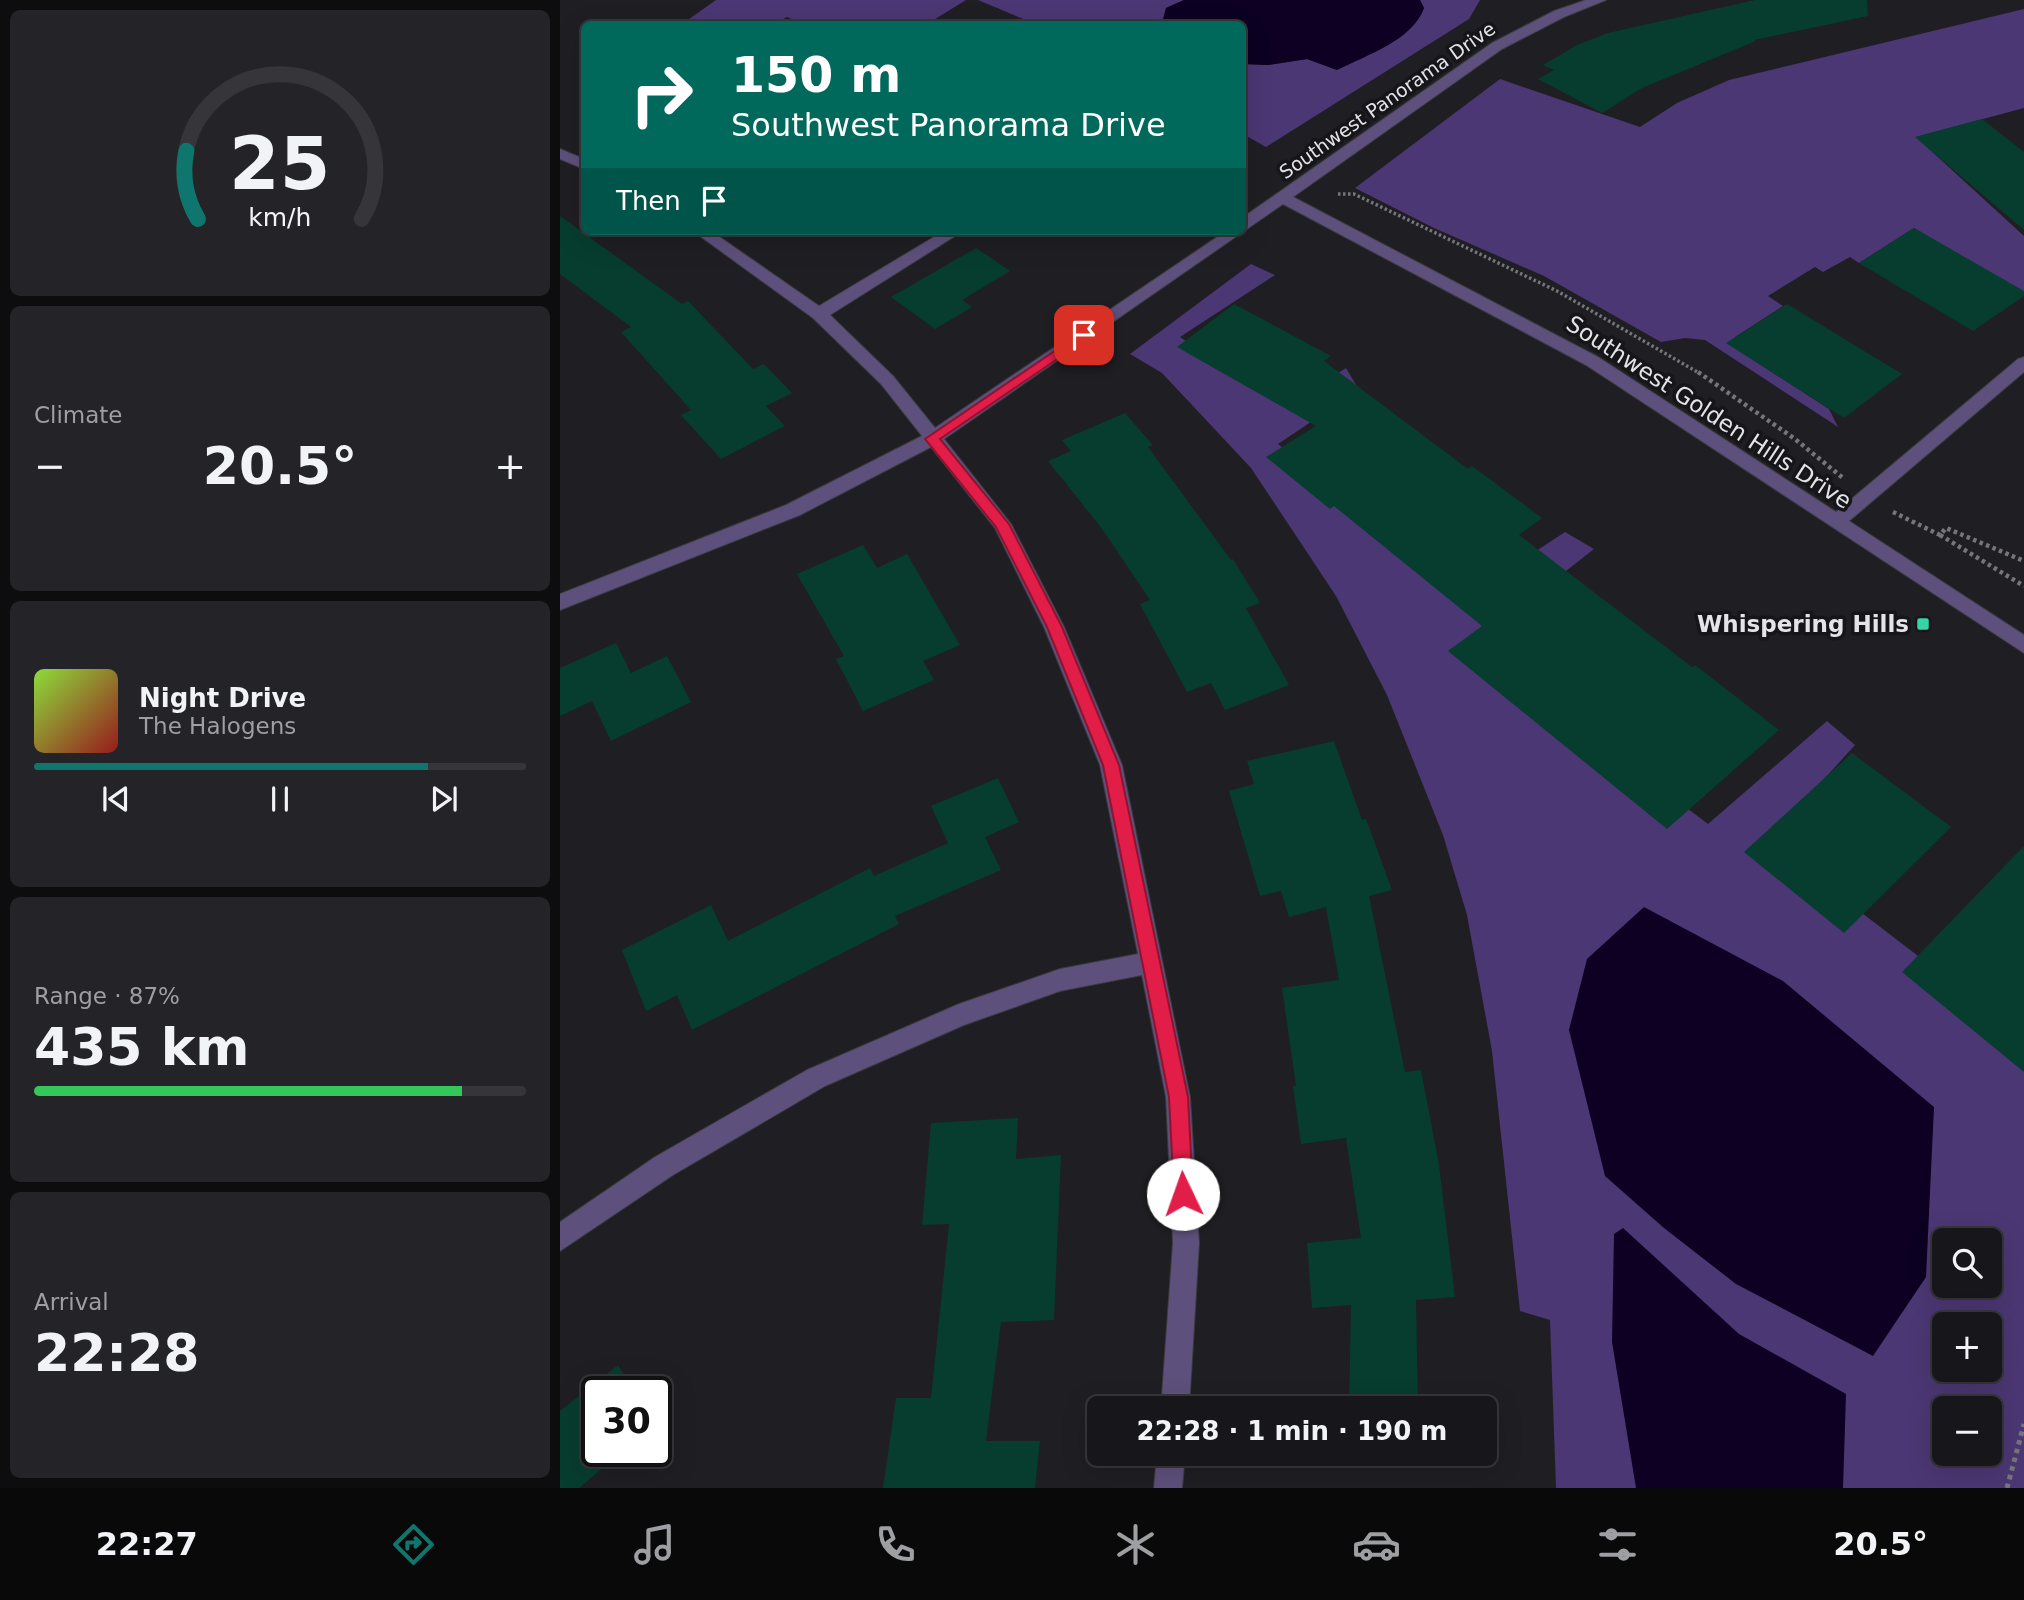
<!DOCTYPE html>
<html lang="en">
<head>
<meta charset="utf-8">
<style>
	body { margin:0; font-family:"DejaVu Sans",sans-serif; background:#242327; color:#f1f3f6; height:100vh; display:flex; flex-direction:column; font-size:26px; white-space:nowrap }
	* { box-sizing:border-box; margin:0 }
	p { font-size:23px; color:#9e9fa2 }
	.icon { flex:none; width:38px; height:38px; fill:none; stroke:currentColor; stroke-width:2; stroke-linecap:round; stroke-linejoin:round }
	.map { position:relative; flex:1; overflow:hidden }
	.panel { display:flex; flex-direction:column; gap:10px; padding:10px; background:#0d0c0e; width:560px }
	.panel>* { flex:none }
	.top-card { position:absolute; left:21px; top:21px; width:665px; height:214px; border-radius:10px; box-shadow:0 7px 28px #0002,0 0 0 2px #363539; background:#00695c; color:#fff; overflow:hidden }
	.tools { position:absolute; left:1372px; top:1228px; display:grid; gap:14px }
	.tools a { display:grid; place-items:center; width:70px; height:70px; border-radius:10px; background:#17161a; box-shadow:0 7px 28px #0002,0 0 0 2px #363539; font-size:35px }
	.speed { position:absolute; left:21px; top:1376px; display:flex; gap:14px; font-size:35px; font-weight:700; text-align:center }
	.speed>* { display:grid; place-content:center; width:91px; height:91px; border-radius:50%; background:#17161a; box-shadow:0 7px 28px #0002,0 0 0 2px #363539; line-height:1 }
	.speed .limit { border:4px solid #111; border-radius:10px; background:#fff; color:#111 }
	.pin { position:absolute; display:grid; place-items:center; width:60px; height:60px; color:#fff; margin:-30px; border-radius:14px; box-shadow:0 4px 10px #0006 }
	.me { position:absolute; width:77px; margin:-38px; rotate:357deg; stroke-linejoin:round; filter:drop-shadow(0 0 5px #0008) }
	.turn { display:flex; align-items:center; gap:24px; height:147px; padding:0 35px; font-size:32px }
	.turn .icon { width:91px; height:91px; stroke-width:2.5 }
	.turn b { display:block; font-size:49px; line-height:60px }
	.then { display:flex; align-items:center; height:66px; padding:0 35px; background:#0003; gap:14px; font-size:26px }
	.big { font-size:52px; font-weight:800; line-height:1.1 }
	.panel .card { flex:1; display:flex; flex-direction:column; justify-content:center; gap:10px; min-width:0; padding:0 24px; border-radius:10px; background:#242327 }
	.panel .dial { align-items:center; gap:0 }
	.dial svg { height:182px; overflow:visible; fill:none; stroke:#363539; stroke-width:7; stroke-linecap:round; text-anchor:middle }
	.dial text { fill:#f1f3f6; stroke:none }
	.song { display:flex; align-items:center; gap:21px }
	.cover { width:84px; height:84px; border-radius:10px; background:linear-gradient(135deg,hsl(90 70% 55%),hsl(0 70% 35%)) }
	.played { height:7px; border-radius:4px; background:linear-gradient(90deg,#0f766e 80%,#363539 80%) }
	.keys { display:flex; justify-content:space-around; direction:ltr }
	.heat { display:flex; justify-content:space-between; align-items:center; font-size:38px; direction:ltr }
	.charge { height:10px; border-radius:5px; background:linear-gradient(90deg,#34c759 87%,#363539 0) }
	.trip { position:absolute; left:527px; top:1396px; width:410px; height:70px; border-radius:10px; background:#17161a; box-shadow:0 7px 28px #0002,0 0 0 2px #363539; font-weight:800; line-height:70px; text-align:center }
	.dock { display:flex; height:112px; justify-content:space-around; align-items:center; background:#09090a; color:#9e9fa2 }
	.dock .icon { width:49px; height:49px }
	.dock .selected { color:#0f766e }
	.dock b { font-size:32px; color:#f1f3f6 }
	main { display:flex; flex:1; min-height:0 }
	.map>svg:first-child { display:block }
</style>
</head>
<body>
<main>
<section class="panel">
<div class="card dial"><svg viewBox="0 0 100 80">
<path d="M14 69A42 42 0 1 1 86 69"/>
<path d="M14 69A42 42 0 0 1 9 39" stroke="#0f766e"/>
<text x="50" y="56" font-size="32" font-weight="700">25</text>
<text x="50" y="72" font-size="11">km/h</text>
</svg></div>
<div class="card"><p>Climate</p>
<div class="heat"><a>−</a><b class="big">20.5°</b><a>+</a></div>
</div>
<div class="card">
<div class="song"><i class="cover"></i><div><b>Night Drive</b><p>The Halogens</p></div></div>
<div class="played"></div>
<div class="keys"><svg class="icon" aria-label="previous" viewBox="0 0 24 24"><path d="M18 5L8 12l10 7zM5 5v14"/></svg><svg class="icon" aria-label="pause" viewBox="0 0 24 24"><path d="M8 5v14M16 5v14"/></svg><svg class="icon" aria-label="next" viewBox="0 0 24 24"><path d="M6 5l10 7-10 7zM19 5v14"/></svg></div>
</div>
<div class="card"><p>Range · 87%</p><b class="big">435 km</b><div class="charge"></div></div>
<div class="card"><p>Arrival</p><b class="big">22:28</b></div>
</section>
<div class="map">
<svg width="1464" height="1488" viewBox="0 0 1464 1488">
	<rect width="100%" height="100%" fill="#1f1e23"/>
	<g fill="#4b3773" fill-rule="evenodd">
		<polygon points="156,0 406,0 367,24 243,24 227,17 214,24 122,24"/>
		<polygon points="418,0 624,0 606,8 602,24 475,24"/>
		<path d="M860 0H920L909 19 706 147 683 134 682 64 708 65 747 59 777 70C806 55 851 41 864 8Z"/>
		<polygon points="1464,9 1464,108 1356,137 1464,236 1464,293 1354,228 1299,263 1290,257 1263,272 1255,267 1208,296 1223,306 1175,337 1176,349 1269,409 1278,427 1145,340 1125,338 1101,342 984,276 874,228 795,188 940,79 1080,127 1117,103 1169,80"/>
		<path d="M691 264 715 275 620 337 726 406 786 368 799 390 718 444 905 598 1005 532 1034 549 918 640 1025 731 1148 824 1267 721 1295 745 1208 841 1464 1037V1488H996L990 1320 960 1311 932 1051 907 915 883 835 827 695 776 596 691 468 602 373 570 354ZM1384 1241H1430V1286H1384ZM1384 1325H1430V1370H1384ZM1384 1409H1430V1454H1384Z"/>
	</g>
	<g fill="#0d0023">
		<path d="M624 0H860L864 8C852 41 806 55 777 70L747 59 708 65 683 64 682 24H602L606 8Z"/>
		<polygon points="1084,907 1223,981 1374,1107 1366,1277 1313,1356 1176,1284 1104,1228 1045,1176 1009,1030 1027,959"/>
		<polygon points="1063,1228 1179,1334 1286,1394 1283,1488 1076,1488 1052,1342 1054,1234"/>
	</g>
	<g fill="#073d2e">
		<polygon points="1195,0 1307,0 1308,16 1194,40 1196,41 1082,88 1042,113 978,79 994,70 983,65 1017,45 1048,33"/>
		<polygon points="1422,119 1464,152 1464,230 1355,137"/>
		<polygon points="0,216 122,304 128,301 193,369 204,364 232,393 206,406 225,426 161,459 121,415 131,410 61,332 71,327 0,274"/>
		<polygon points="1354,228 1464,291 1464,296 1413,331 1299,263"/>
		<polygon points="416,248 450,271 402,300 412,307 375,329 331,297"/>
		<polygon points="674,304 771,356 764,361 908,469 912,466 982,518 959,535 1132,667 1135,665 1219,730 1107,829 888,651 922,626 774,506 770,509 706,457 756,426 617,347"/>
		<polygon points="1227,304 1342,374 1284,418 1166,343"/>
		<polygon points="565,413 593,445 588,447 671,560 673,559 700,603 686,608 729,685 665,710 651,683 627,692 580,604 590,600 543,530 488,461 511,451 502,440"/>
		<polygon points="303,545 317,568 347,554 400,645 363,661 374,680 303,711 276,659 284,656 237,574"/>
		<polygon points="56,643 71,673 107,656 131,702 51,741 32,701 0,716 0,668"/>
		<polygon points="774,741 802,820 806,819 832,890 809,896 845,1072 861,1070 879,1165 895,1297 856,1300 858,1409 789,1409 791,1305 752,1308 747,1243 801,1238 786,1138 741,1144 733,1086 736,1086 722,988 779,980 766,907 729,917 721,891 700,896 669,791 694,784 687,761"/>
		<polygon points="1292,753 1391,827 1284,933 1184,852"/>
		<polygon points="438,778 459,822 425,837 441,870 335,916 339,924 132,1030 117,995 86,1011 62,950 151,905 168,941 310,868 314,876 388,843 371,806"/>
		<polygon points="1464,846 1464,1072 1342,972"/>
		<polygon points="458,1118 456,1159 501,1155 494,1320 441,1322 426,1441 480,1441 475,1488 323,1488 336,1398 371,1398 389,1224 362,1225 371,1123"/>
		<polygon points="58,1365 74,1391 37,1391 37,1451 63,1451 19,1488 0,1488 0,1411"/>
	</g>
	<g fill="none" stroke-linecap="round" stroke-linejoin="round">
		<defs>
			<g id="minor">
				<polygon points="1026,0 1046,0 1004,17 942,49 733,197 1038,357 1276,512 1458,359 1464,357 1464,372 1289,521 1464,635 1464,653 1026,365 723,204 384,439 451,524 504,627 562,765 630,1097 639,1243 629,1409 601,1409 613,1243 606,1097 582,975 500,991 404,1025 265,1086 113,1175 0,1251 0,1222 95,1157 247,1070 399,1004 500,969 578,954 540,765 484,627 435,528 371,447 240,515 0,610 0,594 226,505 362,436 321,384 253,318 133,231 151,231 259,306 384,231 403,231 270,315 333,376 375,428 666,231 682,231 682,218 932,43 994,11"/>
				<polygon points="0,149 24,159 24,169 0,159"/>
				<polygon points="597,1454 625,1454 622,1488 594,1488"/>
			</g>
		</defs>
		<use href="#minor" stroke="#3b3a3e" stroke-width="2"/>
		<polyline stroke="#767579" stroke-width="3.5" stroke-dasharray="2.5 2.5" stroke-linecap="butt" points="778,194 794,194 997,291 1141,374"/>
		<g stroke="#767579" stroke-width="4.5" stroke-dasharray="3.5 3.5" stroke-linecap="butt">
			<polyline points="1138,372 1235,439 1283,478"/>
			<polyline points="1333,512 1380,535 1386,528 1464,561"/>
			<polyline points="1380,535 1464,586"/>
		</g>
		<polyline stroke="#767579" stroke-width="5" stroke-dasharray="4.5 4.5" stroke-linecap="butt" points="1447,1488 1464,1424"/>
		<use href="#minor" fill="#5d507c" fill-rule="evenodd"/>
	</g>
	<polygon fill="#e11d48" stroke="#92132f" stroke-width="2" points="524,331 528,332 528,338 380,439 449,524 502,627 559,765 628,1097 633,1194 630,1201 623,1204 616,1201 614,1194 609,1097 543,765 487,627 436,527 365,439"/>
	<rect fill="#35d4a7" stroke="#161519" stroke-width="2.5" x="1356" y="617" width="14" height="14" rx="3.5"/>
	<g text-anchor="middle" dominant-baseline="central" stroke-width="7" stroke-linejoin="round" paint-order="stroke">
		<g font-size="19" fill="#e4e3e6" stroke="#161519">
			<text transform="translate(827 100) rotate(-35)">Southwest Panorama Drive</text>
		</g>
		<g font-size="23" fill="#e4e3e6" stroke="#161519">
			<text transform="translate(1149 412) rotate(33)">Southwest Golden Hills Drive</text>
		</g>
		<g font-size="23" font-weight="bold" fill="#e4e3e6" stroke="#161519" text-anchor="end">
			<text x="1349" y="624">Whispering Hills</text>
		</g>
	</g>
</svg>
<div class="tools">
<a><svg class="icon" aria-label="search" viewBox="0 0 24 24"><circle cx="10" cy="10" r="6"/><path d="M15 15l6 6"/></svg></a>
<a>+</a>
<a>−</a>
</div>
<div class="speed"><div class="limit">30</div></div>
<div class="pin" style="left:524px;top:335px;background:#d93025"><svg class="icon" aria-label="arrive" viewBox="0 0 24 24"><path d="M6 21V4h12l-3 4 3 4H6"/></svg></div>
<svg class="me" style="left:623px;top:1194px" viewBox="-20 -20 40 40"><circle r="19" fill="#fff"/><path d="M0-13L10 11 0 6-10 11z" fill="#e11d48"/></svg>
<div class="trip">22:28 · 1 min · 190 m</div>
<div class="top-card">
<div class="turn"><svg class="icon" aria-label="right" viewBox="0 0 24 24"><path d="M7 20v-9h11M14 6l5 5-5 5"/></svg><div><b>150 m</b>Southwest Panorama Drive</div></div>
<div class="then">Then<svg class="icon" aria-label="arrive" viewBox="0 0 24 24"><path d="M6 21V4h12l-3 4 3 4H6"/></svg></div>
</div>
</div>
</main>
<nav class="dock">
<b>22:27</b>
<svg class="icon selected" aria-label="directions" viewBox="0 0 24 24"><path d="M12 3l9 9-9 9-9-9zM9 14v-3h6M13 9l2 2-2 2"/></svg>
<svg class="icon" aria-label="music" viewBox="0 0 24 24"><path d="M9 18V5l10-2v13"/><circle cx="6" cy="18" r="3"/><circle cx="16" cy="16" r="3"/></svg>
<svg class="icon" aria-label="phone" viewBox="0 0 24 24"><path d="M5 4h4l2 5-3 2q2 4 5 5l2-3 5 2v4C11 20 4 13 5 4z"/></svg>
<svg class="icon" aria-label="climate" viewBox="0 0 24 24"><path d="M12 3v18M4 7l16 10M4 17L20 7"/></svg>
<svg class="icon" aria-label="car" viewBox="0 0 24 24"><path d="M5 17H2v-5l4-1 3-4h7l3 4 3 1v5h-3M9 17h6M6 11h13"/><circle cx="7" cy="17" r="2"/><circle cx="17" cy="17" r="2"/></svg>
<svg class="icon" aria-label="filters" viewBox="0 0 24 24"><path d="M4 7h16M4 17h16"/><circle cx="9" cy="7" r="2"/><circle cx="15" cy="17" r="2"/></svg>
<b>20.5°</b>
</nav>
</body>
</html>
